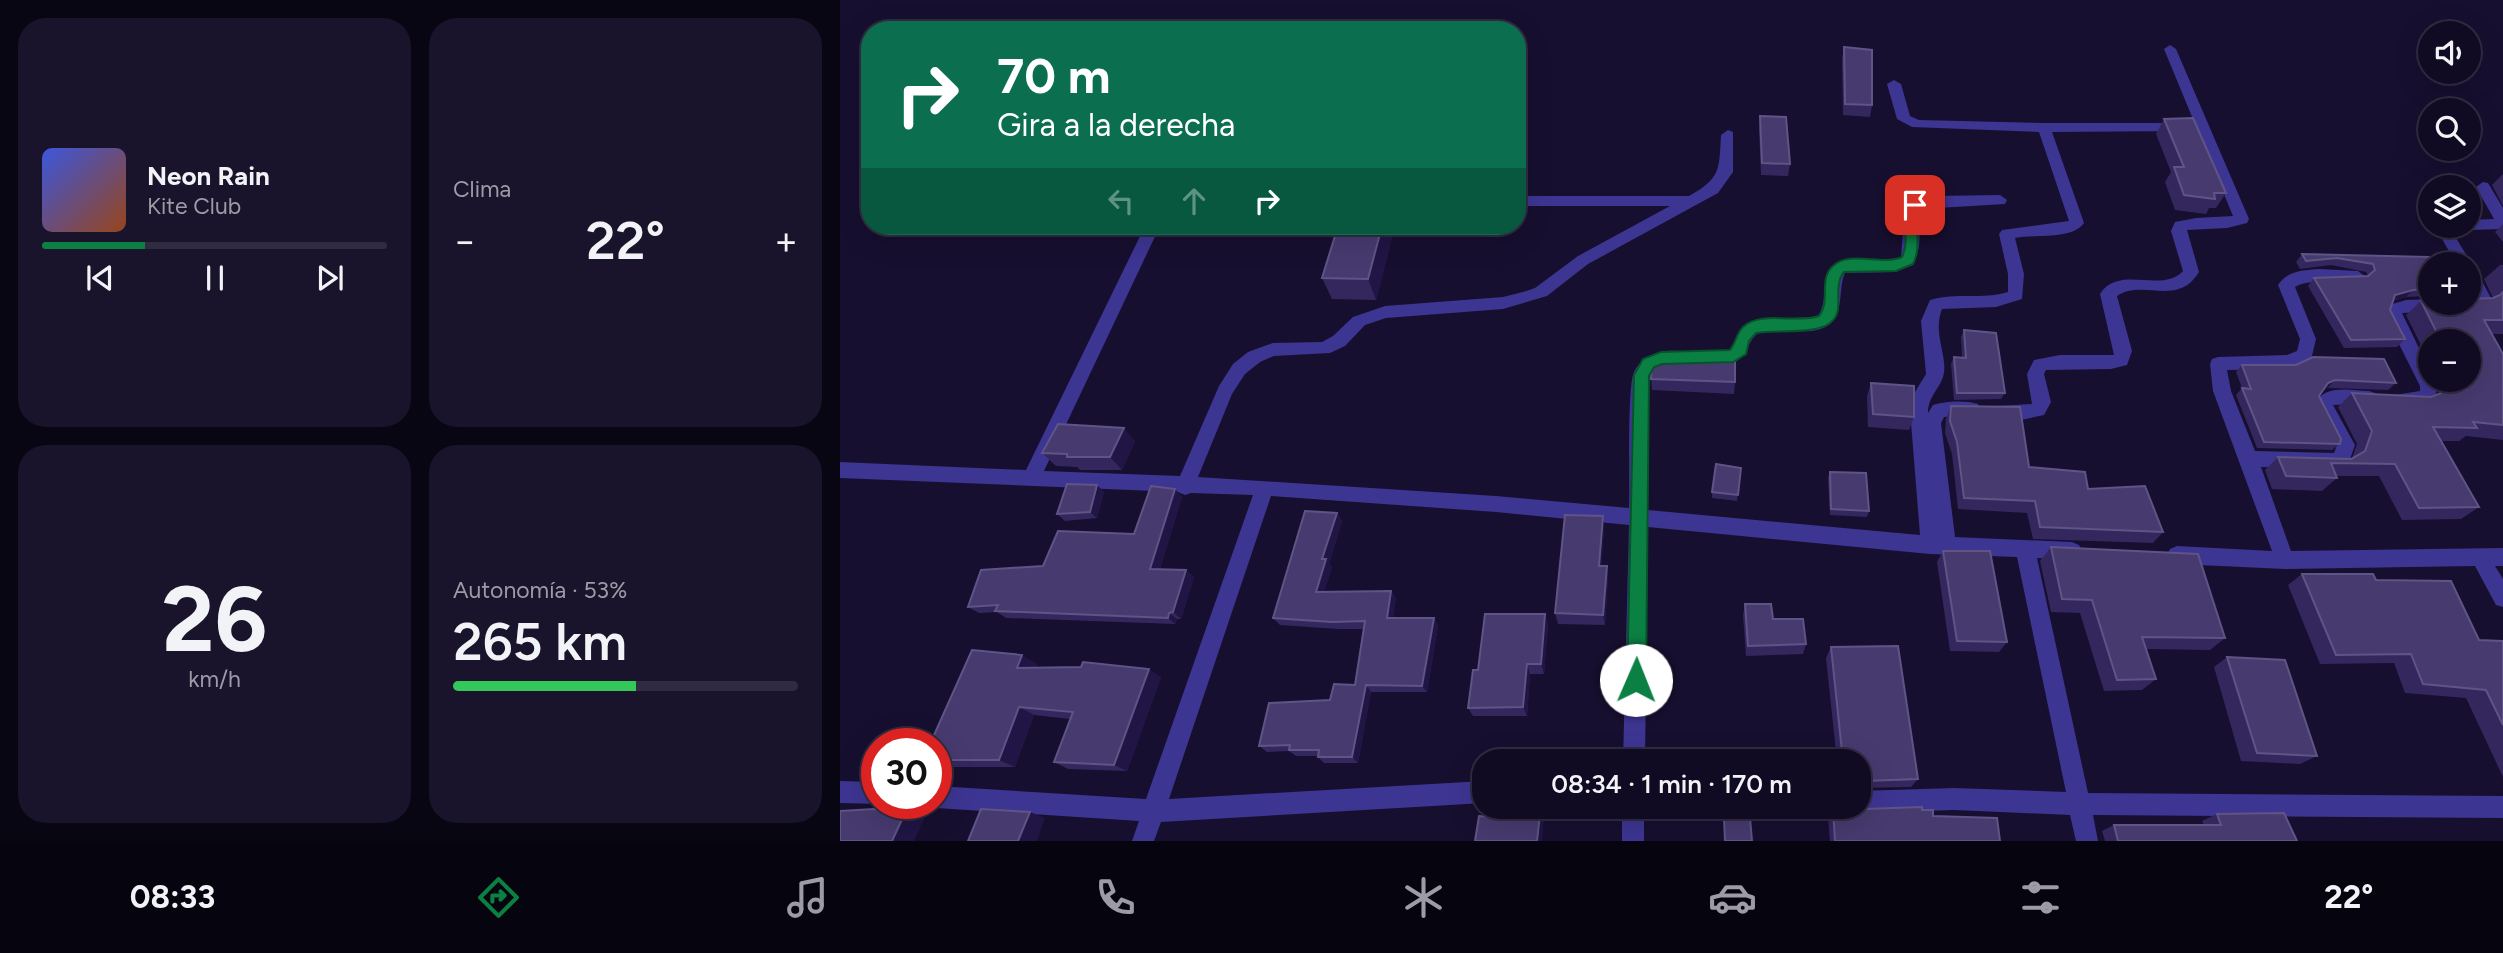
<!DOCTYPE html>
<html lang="es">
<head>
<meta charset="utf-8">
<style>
	body { margin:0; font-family:Figtree,sans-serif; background:#19142b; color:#f1f3f6; height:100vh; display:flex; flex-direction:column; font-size:26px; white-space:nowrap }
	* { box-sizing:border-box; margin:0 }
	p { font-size:23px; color:#9c9ba6 }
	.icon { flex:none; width:38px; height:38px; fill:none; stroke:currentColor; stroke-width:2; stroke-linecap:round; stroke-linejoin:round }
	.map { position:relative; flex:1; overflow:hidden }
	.side { display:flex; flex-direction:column; gap:18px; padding:18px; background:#090613; width:840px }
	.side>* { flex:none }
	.top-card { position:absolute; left:21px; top:21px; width:665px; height:214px; border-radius:28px; box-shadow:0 7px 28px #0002,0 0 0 2px #302b41; background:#0b6e4f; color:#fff; overflow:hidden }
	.buttons { position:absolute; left:1578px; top:21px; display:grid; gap:14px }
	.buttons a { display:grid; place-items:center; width:63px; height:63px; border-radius:50%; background:#100b23; box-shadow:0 7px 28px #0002,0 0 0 2px #302b41; font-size:35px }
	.speed { position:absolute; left:21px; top:728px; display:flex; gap:14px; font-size:35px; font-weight:700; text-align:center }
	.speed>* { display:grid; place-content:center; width:91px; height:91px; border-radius:50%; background:#100b23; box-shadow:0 7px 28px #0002,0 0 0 2px #302b41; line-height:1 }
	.speed .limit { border:10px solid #d22; background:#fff; color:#111 }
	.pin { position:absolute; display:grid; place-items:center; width:60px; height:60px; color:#fff; margin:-30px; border-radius:14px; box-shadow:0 4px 10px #0006 }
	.me { position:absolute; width:77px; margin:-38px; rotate:1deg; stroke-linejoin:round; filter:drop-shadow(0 0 5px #0008) }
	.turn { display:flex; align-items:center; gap:24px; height:147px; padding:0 21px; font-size:32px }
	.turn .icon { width:91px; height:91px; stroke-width:2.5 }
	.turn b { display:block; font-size:49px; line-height:60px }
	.lanes { display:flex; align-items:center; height:66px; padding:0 21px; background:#0003; justify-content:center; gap:35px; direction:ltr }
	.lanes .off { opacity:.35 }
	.big { font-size:52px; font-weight:600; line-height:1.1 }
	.side .tile { flex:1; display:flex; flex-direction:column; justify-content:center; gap:10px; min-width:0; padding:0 24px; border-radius:28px; background:#19142b }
	.side .dial { align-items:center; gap:0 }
	.dial b { font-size:91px; line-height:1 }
	.song { display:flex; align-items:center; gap:21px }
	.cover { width:84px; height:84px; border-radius:10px; background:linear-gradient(135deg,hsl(230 70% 55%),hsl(20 70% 35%)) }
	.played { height:7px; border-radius:4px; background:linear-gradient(90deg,#0b8043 30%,#302b41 30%) }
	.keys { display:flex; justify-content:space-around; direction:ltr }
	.heat { display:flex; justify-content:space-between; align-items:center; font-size:38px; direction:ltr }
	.charge { height:10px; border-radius:5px; background:linear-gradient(90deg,#34c759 53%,#302b41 0) }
	.side .tiles { flex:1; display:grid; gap:18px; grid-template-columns:repeat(2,1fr) }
	.trip { position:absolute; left:632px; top:749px; width:399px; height:70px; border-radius:28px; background:#100b23; box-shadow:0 7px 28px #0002,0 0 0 2px #302b41; font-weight:600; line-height:70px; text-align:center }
	.menu { display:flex; height:112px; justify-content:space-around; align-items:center; background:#06040e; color:#9c9ba6 }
	.menu .icon { width:49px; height:49px }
	.menu .on { color:#0b8043 }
	.menu b { font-size:32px; color:#f1f3f6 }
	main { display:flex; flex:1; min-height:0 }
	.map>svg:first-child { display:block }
</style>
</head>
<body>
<main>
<section class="side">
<div class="tiles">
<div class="tile">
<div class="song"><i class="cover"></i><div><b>Neon Rain</b><p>Kite Club</p></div></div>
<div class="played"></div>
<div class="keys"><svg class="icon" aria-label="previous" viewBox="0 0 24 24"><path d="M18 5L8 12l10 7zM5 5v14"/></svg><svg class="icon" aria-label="pause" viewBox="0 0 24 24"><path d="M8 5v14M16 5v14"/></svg><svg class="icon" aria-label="next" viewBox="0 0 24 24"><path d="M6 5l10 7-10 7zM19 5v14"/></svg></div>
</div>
<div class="tile"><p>Clima</p>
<div class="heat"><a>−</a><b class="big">22°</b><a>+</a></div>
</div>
<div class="tile dial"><b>26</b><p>km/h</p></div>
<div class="tile"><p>Autonomía · 53%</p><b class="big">265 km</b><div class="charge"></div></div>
</div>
</section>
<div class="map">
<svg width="1663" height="841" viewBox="0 0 1663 841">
	<rect width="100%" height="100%" fill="#160f2f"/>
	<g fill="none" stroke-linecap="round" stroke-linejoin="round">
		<g fill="#3d3592" fill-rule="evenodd">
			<path d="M1330 45 1336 49 1409 219 1407 223 1387 228 1347 230 1359 272C1337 308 1303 278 1277 296L1292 351 1287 365 1271 369 1206 370 1204 374 1211 402 1204 415 1181 420 1154 416 1151 411 1154 406 1192 404 1187 374 1194 360 1220 355H1274L1260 294C1279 264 1322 294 1343 271L1331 231 1335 222 1356 218 1393 216 1324 49Z"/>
			<path d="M1054 80 1061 84 1070 116 1079 120 1204 123H1344L1351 127 1344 131 1212 132 1244 223C1232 240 1196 234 1175 238L1184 274 1182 299 1156 307 1102 309C1092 334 1109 357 1103 377 1098 391 1088 397 1088 413L1093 405C1105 401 1126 400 1138 404L1141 409 1138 414 1104 417 1101 423 1115 537 1232 542 1239 545 1242 551 1239 557 1232 560 1197 558 1248 793 1663 796V818L1253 815 1258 841H1236L1230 815 1114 810 1018 813 1009 807H1018V791L1114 788 1226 792 1177 557 1090 554 808 527 805 761H783L789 525 656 512 431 496 329 799 644 781V803L321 822 314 841H292L299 821 96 808 88 805 96 803V786L306 799 413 495 351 493 345 495 338 492 0 478V462L186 470 305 226H320L204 471 340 476 379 386 393 364 408 352 433 343 482 342 493 336 513 317 545 306 663 297 683 292 695 288 738 256 830 206H677V196H849C881 178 879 170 881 135L888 130 893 132V172L878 193 748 264 707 296 663 309 546 318 525 325 505 346 490 353 434 356 420 362 405 374 392 394 358 477 656 496 789 508C790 485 787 386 794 372 803 353 829 347 847 353L849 358 847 363 821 366 809 376 808 510 1080 535 1070 410 1072 397 1086 374 1081 321 1090 300C1116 292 1143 300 1168 292V274L1159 234 1162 230 1229 221 1199 132 1072 127 1057 119 1047 84Z"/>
			<polygon points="1643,182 1648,183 1663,208 1663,229 1629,230 1622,226 1629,226 1629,220 1654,219 1636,187"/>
			<path d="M1160 195 1167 200 1165 204 1081 209 1079 247 1073 265 1056 272 1005 273C998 288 1004 313 990 324 971 339 943 325 921 332 904 337 909 376 867 363L865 358 867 353 889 350 906 324 922 319 977 317C986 308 984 280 995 263L1054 260 1061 257 1064 219 1070 201 1094 196Z"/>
			<path d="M1595 226H1613L1611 230 1632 264 1630 267 1635 268 1651 298 1642 308 1636 310 1562 313 1591 373V380H1594L1598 386 1594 400C1580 406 1570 410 1555 405L1552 400 1555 395 1580 391V386L1545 316 1549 305 1566 300 1591 299V303H1629V298L1634 296 1629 287V264H1616Z"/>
			<path d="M1479 269 1518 271 1526 277C1516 290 1473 275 1455 287L1476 339 1471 360 1449 369 1387 370 1391 391 1415 451 1494 453 1497 445 1474 404C1485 384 1509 390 1529 391L1535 393 1538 398 1535 403 1493 405 1515 445 1509 462 1496 469 1421 467 1451 551 1663 548V566H1655L1663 579V607L1656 605 1635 566 1445 569 1337 564 1330 561 1327 555 1330 549 1337 546 1432 551 1373 391 1370 364 1372 359 1378 357 1447 355 1457 351 1460 339 1438 285C1447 271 1463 270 1479 269Z"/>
			<polygon points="0,781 37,782 37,803 39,803 37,804 0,803"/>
			<rect x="782" y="807" width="22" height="34"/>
		</g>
	</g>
	<g fill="#34275e">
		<polygon points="1004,47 1032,105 1030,117 1003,115 1002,59"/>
		<polygon points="920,116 950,164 948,176 921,175 919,129"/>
		<polygon points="1324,119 1386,193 1376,208 1369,208 1366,214 1335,210 1325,182 1331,172 1316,134"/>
		<polygon points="1663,174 1663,206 1652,185"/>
		<polygon points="1663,224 1663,242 1655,232"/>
		<polygon points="498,226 555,226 536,300 492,299 482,278"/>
		<polygon points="1462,254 1591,264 1591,296 1566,297 1553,301 1550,310 1565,339 1557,347 1504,348 1468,286 1474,278 1528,276 1526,272 1491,265 1460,269 1456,262"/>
		<polygon points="1660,265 1663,265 1663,334 1652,334 1663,354 1663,440 1626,436 1619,441 1601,441 1639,507 1621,519 1562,520 1539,476 1496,476 1497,478 1482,491 1432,489 1425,470 1438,457 1511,459 1512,458 1517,444 1498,407 1512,393 1591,397 1604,392 1598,380 1629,380 1629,341 1591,341 1591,365 1566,315 1581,301 1653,298 1644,279"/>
		<polygon points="1124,330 1165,393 1161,399 1114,400 1111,364 1114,357 1122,357 1121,337"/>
		<polygon points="1402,365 1556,383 1548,390 1488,388 1483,389 1479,396 1500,444 1492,450 1417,448 1396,395 1402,388 1396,372"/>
		<polygon points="811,379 895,382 894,394 812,390"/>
		<polygon points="1031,383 1074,417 1069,430 1028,427 1027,396"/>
		<polygon points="1111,406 1189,467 1248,489 1323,532 1313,543 1193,539 1187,513 1118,509 1112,454 1105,433 1106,419"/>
		<polygon points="295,441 282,470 240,470 237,467 216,466 202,453"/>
		<polygon points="901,468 897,501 872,498 872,492"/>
		<polygon points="990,472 1029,511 1027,517 990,515 988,478"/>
		<polygon points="257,485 264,492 257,518 225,521 217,514"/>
		<polygon points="335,489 342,497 320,569 346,570 354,577 341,619 337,619 335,624 166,618 157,612 139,613 128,607 203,566 294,534"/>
		<polygon points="497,513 502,521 489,564 492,567 484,592 551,591 556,598 553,618 594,618 598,626 587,692 531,692 518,763 484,763 478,757 478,756 456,756 449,751 427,752 419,746 515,685 524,629 498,629 440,625 433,618"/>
		<polygon points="764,528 761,566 768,577 765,625 718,624 715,613"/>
		<polygon points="1211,547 1385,638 1370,650 1306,649 1316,679 1302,690 1264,691 1240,613 1211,612 1200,561"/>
		<polygon points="1103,551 1167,642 1159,652 1110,651 1097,562"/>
		<polygon points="1462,574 1536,580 1639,640 1663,641 1663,777 1626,698 1565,693 1554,663 1480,664 1448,585"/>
		<polygon points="905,604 933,619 966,644 963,654 906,656 903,615"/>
		<polygon points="708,624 704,674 690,674 687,716 633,716 628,708 638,670"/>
		<polygon points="991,647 1078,779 1071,787 1021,788 1018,761 997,761 986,658"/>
		<polygon points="1387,657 1477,756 1460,764 1401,761 1374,667"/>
		<polygon points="197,664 195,668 321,677 287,771 228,769 214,762 230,719 194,715 175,767 100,767 96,766 96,744"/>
		<polygon points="1002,807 1018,807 1024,809 1082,810 1093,816 1160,841 990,841 988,817 993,810 1003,810"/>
		<polygon points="1377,814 1457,841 1265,841 1262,831 1274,825 1364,825 1362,821"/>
	</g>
	<g fill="#201544">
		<polygon points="542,226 555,226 536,300 528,279"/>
		<polygon points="1573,290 1566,297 1548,302 1555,295"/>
		<polygon points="1495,380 1488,388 1481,390 1488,383"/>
		<polygon points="284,428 295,441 282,470 270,457"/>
		<polygon points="257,485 264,492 257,518 250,512"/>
		<polygon points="335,489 342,497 318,576 310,569"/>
		<polygon points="497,513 502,521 489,564 492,567 482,600 476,592 482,559"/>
		<polygon points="763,516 764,528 761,577 759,566"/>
		<polygon points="767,566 768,577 765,625 763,615"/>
		<polygon points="346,570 354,577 341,619 333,612"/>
		<polygon points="551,591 556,598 552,625 547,618"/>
		<polygon points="329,613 337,619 335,624 328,618"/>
		<polygon points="705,614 708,624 704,674 701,664"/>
		<polygon points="594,618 598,626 587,692 582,686"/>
		<polygon points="182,655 197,664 192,676 177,668"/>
		<polygon points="687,664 690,674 687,716 683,707"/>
		<polygon points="309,669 321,677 287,771 274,765"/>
		<polygon points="526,685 531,692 518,763 512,757"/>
		<polygon points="179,707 194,715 175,767 159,760"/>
		<polygon points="66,811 85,817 74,841 52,841"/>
		<polygon points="190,812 205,818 197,841 178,841"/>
		<polygon points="700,814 704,820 702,841 697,841"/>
	</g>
	<g fill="#473a6f" stroke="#5f5486" stroke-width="2">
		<polygon points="1004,47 1032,50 1032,105 1005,104"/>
		<polygon points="920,116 946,117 950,164 922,163"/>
		<polygon points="1353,118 1386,193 1374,193 1375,199 1344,195 1334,167 1344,167 1324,119"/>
		<polygon points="498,226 542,226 528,279 482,278"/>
		<polygon points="1462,254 1589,257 1593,264 1591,264 1591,289 1573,290 1555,295 1550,310 1565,339 1511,340 1474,278 1528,276 1535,270 1533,264 1497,258 1466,261"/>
		<polygon points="1629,272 1634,272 1638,287 1634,293 1629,293"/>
		<polygon points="1663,292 1663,320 1644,320 1663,354 1663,425 1633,422 1637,428 1593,427 1639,507 1579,508 1555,464 1491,463 1497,478 1446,476 1438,457 1511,459 1525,451 1532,431 1512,393 1591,397 1611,389 1626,389 1621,380 1629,380 1629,341 1601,341 1581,301 1591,301 1591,303 1629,303 1629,299 1653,298 1660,295"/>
		<polygon points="1124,330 1156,333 1165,393 1117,393 1114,357 1126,358"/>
		<polygon points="895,353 895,382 811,379 812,364 822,356"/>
		<polygon points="1473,357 1544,359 1556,383 1495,380 1488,383 1479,396 1501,439 1500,444 1424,442 1402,388 1411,389 1402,365 1456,365"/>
		<polygon points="1031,383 1074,386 1074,417 1033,414"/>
		<polygon points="1111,406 1180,407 1189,467 1245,472 1248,489 1305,486 1323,532 1200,527 1195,501 1124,498 1117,442 1110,421"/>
		<polygon points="218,424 284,428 270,457 227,457 227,454 202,453"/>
		<polygon points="876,464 901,468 898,495 872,492"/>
		<polygon points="990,472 1026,473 1029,511 991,509"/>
		<polygon points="227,484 257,485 250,512 217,514"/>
		<polygon points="311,486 335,489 310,569 346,570 333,612 329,613 328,618 155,611 158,605 128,607 141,570 203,566 218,531 294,534"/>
		<polygon points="465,511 497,513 482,559 486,559 476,592 551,591 547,618 594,618 582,686 526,685 512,757 478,757 479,750 449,750 450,745 419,746 429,703 490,700 494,684 515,685 525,621 492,622 433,618"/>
		<polygon points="725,515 763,516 759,566 767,566 763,615 715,613"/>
		<polygon points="1211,547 1358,554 1385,638 1302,637 1316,679 1277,680 1252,600 1222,599"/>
		<polygon points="1103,551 1150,551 1167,642 1117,641"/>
		<polygon points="1462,574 1533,574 1536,580 1611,581 1639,640 1663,641 1663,725 1646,690 1583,684 1571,654 1496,655"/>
		<polygon points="905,604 931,604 933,619 963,619 966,644 908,646"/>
		<polygon points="645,614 705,614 701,664 687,664 683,707 628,708 633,670 638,670"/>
		<polygon points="1058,646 1078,779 1023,781 1021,783 1021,797 1018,798 1018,761 1003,761 991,647"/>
		<polygon points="132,650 182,655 177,668 241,667 243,662 309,669 274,765 214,762 233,712 179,707 159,760 96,760 96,744 90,744"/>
		<polygon points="1387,657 1445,660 1477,756 1417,753"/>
		<polygon points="1018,805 1024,809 1082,807 1082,810 1093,810 1093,816 1157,818 1160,841 995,841 993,810 1009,810 1008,807 1018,807"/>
		<polygon points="34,809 66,811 52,841 0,841 0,811"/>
		<polygon points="141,809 190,812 178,841 128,841"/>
		<polygon points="1444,813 1457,841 1278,841 1274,825 1381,825 1377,814"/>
		<polygon points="674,814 700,814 697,841 635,841 639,816 674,818"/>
		<polygon points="910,818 912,841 885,841 884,819"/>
	</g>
	<path fill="#0b8043" stroke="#07532c" stroke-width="2" d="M1075 201 1082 205C1072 224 1083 245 1073 264L1056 271 1004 272C996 281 999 296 998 308 996 340 938 328 916 333L909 341 906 354 893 362 822 364 814 367 809 376 806 680 803 687 796 690 789 687 787 680 794 375 803 359 821 352 890 350C896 343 896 334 903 327 921 310 957 324 979 316 991 302 978 279 993 266 1010 250 1042 266 1062 257 1071 239 1059 222 1070 202Z"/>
</svg>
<div class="buttons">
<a><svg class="icon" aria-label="sound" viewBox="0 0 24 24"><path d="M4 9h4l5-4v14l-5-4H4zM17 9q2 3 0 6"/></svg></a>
<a><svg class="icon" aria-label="search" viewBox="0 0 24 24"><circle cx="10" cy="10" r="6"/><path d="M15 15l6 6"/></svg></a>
<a><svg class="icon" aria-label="layers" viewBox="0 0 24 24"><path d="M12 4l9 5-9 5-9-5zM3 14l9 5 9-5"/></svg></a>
<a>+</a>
<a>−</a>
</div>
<div class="speed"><div class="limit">30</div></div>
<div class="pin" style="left:1075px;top:205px;background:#d93025"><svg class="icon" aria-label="arrive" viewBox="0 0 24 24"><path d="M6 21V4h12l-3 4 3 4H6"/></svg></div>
<svg class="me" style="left:796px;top:680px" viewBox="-20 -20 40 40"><circle r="19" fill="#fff"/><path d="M0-13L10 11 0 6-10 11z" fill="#0b8043"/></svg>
<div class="trip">08:34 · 1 min · 170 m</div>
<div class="top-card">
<div class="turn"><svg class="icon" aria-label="right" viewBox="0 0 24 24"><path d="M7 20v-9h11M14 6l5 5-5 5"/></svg><div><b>70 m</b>Gira a la derecha</div></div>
<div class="lanes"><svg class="icon off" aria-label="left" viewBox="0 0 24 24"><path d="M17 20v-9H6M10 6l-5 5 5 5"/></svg><svg class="icon off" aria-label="ahead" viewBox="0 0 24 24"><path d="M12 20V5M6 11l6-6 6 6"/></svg><svg class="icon" aria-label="right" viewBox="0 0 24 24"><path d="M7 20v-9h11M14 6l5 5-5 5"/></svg></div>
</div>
</div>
</main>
<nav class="menu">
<b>08:33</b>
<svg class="icon on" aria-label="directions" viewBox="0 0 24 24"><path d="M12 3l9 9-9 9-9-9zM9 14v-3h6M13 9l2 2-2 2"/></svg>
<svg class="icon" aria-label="music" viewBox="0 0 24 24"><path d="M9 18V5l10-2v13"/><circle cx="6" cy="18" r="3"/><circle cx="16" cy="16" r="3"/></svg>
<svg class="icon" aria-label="phone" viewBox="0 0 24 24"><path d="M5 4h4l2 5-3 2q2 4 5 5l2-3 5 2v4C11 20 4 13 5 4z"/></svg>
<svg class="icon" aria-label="climate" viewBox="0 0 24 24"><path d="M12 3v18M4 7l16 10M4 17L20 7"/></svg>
<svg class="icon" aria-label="car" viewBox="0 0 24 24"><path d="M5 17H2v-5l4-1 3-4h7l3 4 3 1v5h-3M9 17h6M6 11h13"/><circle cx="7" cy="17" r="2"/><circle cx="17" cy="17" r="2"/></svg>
<svg class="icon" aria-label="filters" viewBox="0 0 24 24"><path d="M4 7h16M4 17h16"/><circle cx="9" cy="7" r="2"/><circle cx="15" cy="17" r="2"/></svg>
<b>22°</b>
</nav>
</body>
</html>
